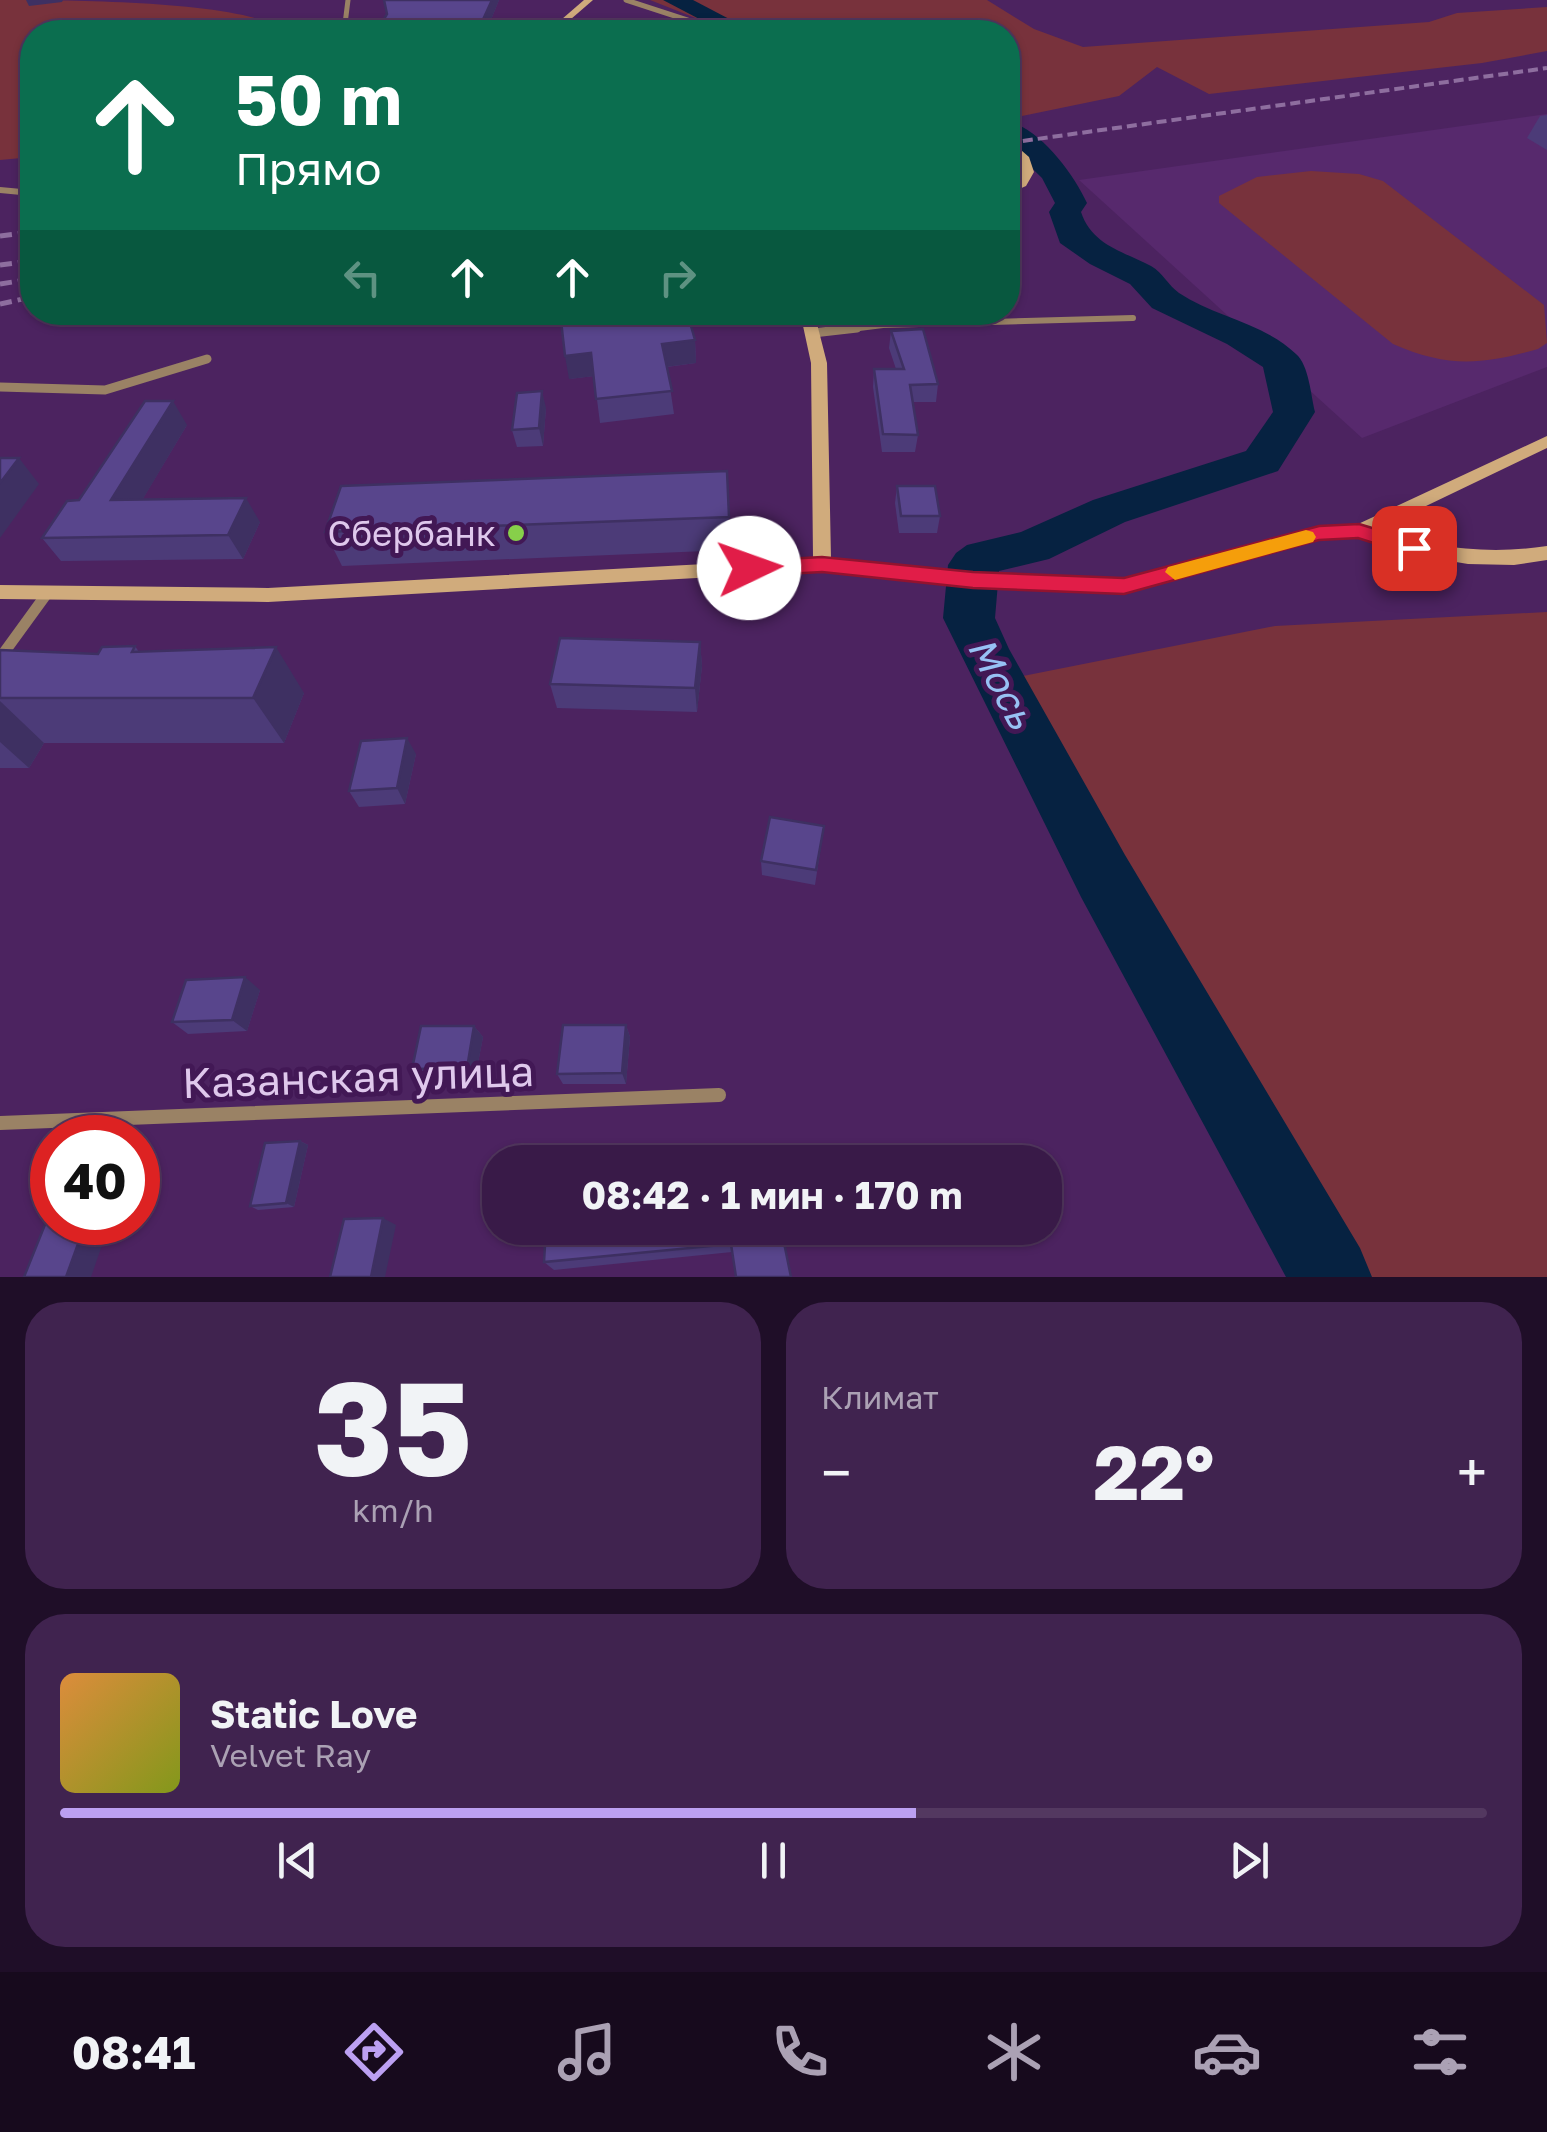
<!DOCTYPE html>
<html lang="ru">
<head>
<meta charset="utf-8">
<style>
	body { margin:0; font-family:"Golos Text",sans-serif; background:#40234f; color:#f1f3f6; height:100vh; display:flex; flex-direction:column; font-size:38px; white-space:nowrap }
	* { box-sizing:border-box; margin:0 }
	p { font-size:32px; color:#aba1b4 }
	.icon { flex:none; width:55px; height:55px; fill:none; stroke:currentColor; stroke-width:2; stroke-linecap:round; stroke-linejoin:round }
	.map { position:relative; height:1277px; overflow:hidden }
	.side { display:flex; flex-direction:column; gap:25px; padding:25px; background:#1f0e28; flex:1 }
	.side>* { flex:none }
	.top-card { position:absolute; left:20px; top:20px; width:1000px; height:305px; border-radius:40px; box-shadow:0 2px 8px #0004,0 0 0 2px #533860; background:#0b6e4f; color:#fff; overflow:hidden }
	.speed { position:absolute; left:30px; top:1115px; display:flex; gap:20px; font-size:50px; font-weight:700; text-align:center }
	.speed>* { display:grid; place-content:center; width:130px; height:130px; border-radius:50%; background:#391a48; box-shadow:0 2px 8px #0004,0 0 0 2px #533860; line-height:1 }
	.speed .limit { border:15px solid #d22; background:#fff; color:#111 }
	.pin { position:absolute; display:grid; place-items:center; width:85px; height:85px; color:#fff; margin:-42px; border-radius:20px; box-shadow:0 5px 15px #0006 }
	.me { position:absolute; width:110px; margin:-55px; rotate:87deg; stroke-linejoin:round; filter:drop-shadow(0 0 8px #0008) }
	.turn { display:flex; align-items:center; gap:35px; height:210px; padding:0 50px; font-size:45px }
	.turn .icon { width:130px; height:130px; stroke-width:2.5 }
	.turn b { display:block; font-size:70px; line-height:85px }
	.lanes { display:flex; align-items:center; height:95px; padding:0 50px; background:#0003; justify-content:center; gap:50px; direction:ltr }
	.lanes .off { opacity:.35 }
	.big { font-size:75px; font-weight:700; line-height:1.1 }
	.side .tile { flex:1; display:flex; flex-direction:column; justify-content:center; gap:15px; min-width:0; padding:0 35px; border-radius:40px; background:#40234f }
	.side .dial { align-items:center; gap:0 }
	.dial b { font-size:130px; line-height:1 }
	.song { display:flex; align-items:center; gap:30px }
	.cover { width:120px; height:120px; border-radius:15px; background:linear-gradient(135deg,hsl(30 70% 55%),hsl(70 70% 35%)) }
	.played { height:10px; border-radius:5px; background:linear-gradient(90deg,#bca0f2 60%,#533860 60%) }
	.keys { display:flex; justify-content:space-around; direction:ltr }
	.heat { display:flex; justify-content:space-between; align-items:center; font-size:55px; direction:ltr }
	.side .tiles { flex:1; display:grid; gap:25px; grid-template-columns:1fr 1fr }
	.tile:last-child { grid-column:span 2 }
	.trip { position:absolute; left:482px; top:1145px; width:580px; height:100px; border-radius:40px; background:#391a48; box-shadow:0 2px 8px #0004,0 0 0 2px #533860; font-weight:700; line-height:100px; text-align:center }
	.tabs { display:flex; height:160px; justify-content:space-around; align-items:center; background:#170a1d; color:#aba1b4 }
	.tabs .icon { width:70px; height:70px }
	.tabs .active { color:#bca0f2 }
	.tabs b { font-size:45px; color:#f1f3f6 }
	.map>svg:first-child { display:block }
</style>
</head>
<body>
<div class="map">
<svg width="1547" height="1277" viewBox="0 0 1547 1277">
	<rect width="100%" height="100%" fill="#4c2360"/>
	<polygon fill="#57296d" points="1547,114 1547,367 1362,438 1079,180"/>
	<g fill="#78323c">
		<path d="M0 0C58 0 254 0 284 32H32V157L0 160Z"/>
		<polygon points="650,0 987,0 1034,29 1083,47 1429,22 1457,13 1547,7 1547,51 1482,63 1209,94 1157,67 1119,96 1022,116 1008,113 1008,32 731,32"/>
		<path d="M1311 171 1359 174 1383 181 1544 305 1547 343 1538 349C1481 365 1448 368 1393 344L1219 203V196L1257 177Z"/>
		<polygon points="1547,612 1547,1277 1368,1277 1018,677 1275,626"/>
	</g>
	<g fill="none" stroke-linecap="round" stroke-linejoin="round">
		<g fill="#062241" fill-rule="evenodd">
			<polygon points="663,0 693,0 754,32 724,32"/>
			<path d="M1008 121C1041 130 1073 173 1087 203L1081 212C1092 245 1122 251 1151 266 1163 273 1168 285 1179 293 1215 317 1264 323 1296 354 1309 365 1311 396 1315 412L1278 471 1125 522 1049 559 999 571 995 618 1009 649 1125 855 1360 1248 1372 1277H1286L1081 897 943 618 948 565 956 553 967 545 1021 532 1093 500 1246 451 1273 412 1263 367 1227 344 1152 308 1130 284 1090 264 1060 243 1049 212 1055 203 1042 178 1008 145Z"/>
		</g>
		<g stroke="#9a8265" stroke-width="5">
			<polyline points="626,0 724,32"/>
			<polyline points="344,32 348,0"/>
		</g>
		<g stroke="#9a8265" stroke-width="6">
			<polyline points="0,190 32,193"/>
			<polyline points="835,331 883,325 1133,318"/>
		</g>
		<g stroke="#9a8265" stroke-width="9">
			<polyline points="813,333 857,328"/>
			<polyline points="0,387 105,390 207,359"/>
		</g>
		<polyline stroke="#9a8265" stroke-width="11" points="0,658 48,592"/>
		<polyline stroke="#9a8265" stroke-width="14" points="0,1123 719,1095"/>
		<g fill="#d0ab7c" fill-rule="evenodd">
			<polygon points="584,0 593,0 556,32 547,32"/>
			<polygon points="1008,139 1029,157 1034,172 1026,186 1008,194 1008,186 1017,181 1022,172 1019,160 1008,148"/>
			<path d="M800 312H814L827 363 831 558 1006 575 1124 579 1319 527 1356 525 1547 436V448L1376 530C1433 548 1488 555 1547 546V560L1514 565 1468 564 1414 555 1358 537 1319 539 1124 593 1006 589 822 571 268 602 0 599V585L268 588 813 558 811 363Z"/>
		</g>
		<polyline stroke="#8e6e9f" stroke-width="4" stroke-dasharray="10 5" stroke-linecap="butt" points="1008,143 1547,68"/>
		<g stroke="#8e6e9f" stroke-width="5" stroke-dasharray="12 6" stroke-linecap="butt">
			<polyline points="0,236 32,232"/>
			<polyline points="0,265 32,261"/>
			<polyline points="0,284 32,279"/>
			<polyline points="0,304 32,297"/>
		</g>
	</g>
	<g fill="#4c3b78">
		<polygon points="384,0 499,0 486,32 376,32 387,14"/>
		<polygon points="1547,115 1547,150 1527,138 1540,116"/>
		<polygon points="853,312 888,312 888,318 856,320"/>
		<polygon points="891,331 938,384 936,402 913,402 918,435 915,452 882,452 873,387 874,369 896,369 889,348"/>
		<polygon points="695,340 696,363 667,367 674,414 600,423 594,376 569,379"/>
		<polygon points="546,408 543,446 517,447 512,430"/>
		<polygon points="187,425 142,500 260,522 243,559 61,561 42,538 79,500"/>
		<polygon points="727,471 730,550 342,566 325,532"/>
		<polygon points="897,486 940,516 937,533 899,533 895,503"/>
		<polygon points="700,642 702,666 697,712 557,708 550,684"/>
		<polygon points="135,646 139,652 304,693 284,743 44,743 29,768 0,768 0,650 98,654"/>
		<polygon points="416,754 405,804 359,807 349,791"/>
		<polygon points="824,826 815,885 762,875 761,861"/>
		<polygon points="260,990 247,1031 188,1034 172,1022"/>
		<polygon points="626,1025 630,1037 626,1084 563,1084 557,1074"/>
		<polygon points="474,1026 483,1037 475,1079 423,1080 412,1069"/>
		<polygon points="300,1141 308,1145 294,1207 258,1210 250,1206"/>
		<polygon points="781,1228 732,1252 554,1270 544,1262"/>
	</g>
	<g fill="#3e3062">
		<polygon points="26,0 63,0 62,2 29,6"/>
		<polygon points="492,0 499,0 486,32 483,32 481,24"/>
		<polygon points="457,24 459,32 449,32"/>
		<polygon points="695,340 696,363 665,367 662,344"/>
		<polygon points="591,353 595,376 569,379 565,356"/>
		<polygon points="542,391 546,408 543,446 539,428"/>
		<polygon points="173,401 187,425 128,524 111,500"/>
		<polygon points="19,458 39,484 0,538 0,483"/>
		<polygon points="246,498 260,522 243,559 228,535"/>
		<polygon points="700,642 702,666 697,712 695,688"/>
		<polygon points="276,647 304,693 284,743 253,698"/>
		<polygon points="0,701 44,743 29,768 0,742"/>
		<polygon points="407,738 416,754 405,804 397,788"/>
		<polygon points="245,977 260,990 247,1031 232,1020"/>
		<polygon points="626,1025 630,1037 626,1084 622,1073"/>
		<polygon points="474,1026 483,1037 475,1079 467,1068"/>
		<polygon points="300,1141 308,1145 294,1207 286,1203"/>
		<polygon points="383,1218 396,1225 385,1277 371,1277"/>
		<polygon points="86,1222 108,1228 91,1277 66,1277"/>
	</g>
	<g fill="#58458c" stroke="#3e3062" stroke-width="2.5">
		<polygon points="384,0 492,0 481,24 457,24 449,32 376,32 387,14"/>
		<polygon points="560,312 687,312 695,340 662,344 672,391 596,399 591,353 565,356"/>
		<polygon points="923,329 938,384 910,385 918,435 883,434 874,369 904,369 891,331"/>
		<polygon points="542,391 539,428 512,430 517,393"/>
		<polygon points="145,401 173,401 111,500 246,498 228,535 42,538 67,501 79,500"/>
		<polygon points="0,458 19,458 0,483"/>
		<polygon points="727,471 729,517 325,532 341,486"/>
		<polygon points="897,486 935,486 940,516 901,516"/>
		<polygon points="560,638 700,642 695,688 550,684"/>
		<polygon points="135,646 132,652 276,647 253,698 0,698 0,650 98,654 102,647"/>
		<polygon points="407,738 397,788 349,791 361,741"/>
		<polygon points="770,817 824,826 816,870 761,861"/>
		<polygon points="245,977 232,1020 172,1022 186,980"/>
		<polygon points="563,1025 626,1025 622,1073 557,1074"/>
		<polygon points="421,1026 474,1026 467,1068 412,1069"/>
		<polygon points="300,1141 286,1203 250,1206 265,1143"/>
		<polygon points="383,1218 371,1277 330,1277 344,1219"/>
		<polygon points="46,1222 86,1222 66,1277 24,1277"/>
		<polygon points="546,1228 781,1228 791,1277 736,1277 731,1244 544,1262"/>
	</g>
	<polygon fill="#e11d48" stroke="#92132f" stroke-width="2.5" points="1359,524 1422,543 1425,548 1414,556 1358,538 1319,540 1124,594 973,588 822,572 749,576 739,568 749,561 822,557 973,572 1124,578 1319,526"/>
	<polygon fill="#f59e0b" points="1306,530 1313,532 1316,537 1313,542 1175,580 1165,572 1168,567"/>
	<circle fill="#87cf4a" stroke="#421855" stroke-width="4" cx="516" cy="533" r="10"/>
	<g text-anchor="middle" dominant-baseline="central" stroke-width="10" stroke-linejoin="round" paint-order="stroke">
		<g font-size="35" fill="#dfc8ec" stroke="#421855" text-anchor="end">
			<text x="496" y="533">Сбербанк</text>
		</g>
		<g font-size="38" font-style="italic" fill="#97c1f4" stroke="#421855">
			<text transform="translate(1002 682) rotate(62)">Мось</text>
		</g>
		<g font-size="42" fill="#dfc8ec" stroke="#421855">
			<text transform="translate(358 1076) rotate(-2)">Казанская улица</text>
		</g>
	</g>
</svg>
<div class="speed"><div class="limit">40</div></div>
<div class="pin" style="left:1414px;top:548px;background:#d93025"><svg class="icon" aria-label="arrive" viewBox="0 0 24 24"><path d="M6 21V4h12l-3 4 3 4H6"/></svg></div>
<svg class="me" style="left:749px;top:568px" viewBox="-20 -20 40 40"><circle r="19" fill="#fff"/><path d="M0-13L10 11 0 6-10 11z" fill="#e11d48"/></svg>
<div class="trip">08:42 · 1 мин · 170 m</div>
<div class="top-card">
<div class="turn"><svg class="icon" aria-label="ahead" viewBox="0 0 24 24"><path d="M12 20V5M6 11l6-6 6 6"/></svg><div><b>50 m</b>Прямо</div></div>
<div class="lanes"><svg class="icon off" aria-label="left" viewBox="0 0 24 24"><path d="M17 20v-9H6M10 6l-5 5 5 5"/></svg><svg class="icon" aria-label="ahead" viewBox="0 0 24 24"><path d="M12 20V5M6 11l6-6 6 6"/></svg><svg class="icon" aria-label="ahead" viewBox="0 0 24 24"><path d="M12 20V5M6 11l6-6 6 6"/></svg><svg class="icon off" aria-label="right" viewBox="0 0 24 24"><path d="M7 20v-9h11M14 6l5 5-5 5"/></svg></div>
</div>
</div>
<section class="side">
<div class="tiles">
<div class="tile dial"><b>35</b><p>km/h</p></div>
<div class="tile"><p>Климат</p>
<div class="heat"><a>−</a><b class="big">22°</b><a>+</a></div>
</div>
<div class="tile">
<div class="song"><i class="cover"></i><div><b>Static Love</b><p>Velvet Ray</p></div></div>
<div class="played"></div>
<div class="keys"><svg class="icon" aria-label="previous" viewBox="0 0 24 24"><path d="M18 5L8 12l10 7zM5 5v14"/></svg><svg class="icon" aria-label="pause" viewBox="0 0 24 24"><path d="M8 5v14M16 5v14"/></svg><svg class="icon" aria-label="next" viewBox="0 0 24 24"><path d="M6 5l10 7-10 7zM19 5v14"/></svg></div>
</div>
</div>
</section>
<nav class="tabs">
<b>08:41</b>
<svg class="icon active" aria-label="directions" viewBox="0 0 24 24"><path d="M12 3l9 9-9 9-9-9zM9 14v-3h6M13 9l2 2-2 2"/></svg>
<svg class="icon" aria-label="music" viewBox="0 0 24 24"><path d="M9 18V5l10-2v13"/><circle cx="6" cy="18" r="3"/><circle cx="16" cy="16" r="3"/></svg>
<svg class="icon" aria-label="phone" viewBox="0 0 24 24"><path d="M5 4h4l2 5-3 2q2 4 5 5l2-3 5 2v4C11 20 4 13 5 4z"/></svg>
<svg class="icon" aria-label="climate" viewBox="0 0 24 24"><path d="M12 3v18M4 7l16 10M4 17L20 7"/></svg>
<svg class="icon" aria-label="car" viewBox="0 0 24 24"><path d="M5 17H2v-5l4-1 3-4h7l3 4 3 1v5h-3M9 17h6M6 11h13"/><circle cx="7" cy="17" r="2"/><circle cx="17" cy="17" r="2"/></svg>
<svg class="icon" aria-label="filters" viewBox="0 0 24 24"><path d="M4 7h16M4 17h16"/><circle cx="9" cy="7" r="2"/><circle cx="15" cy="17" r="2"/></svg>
</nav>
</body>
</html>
